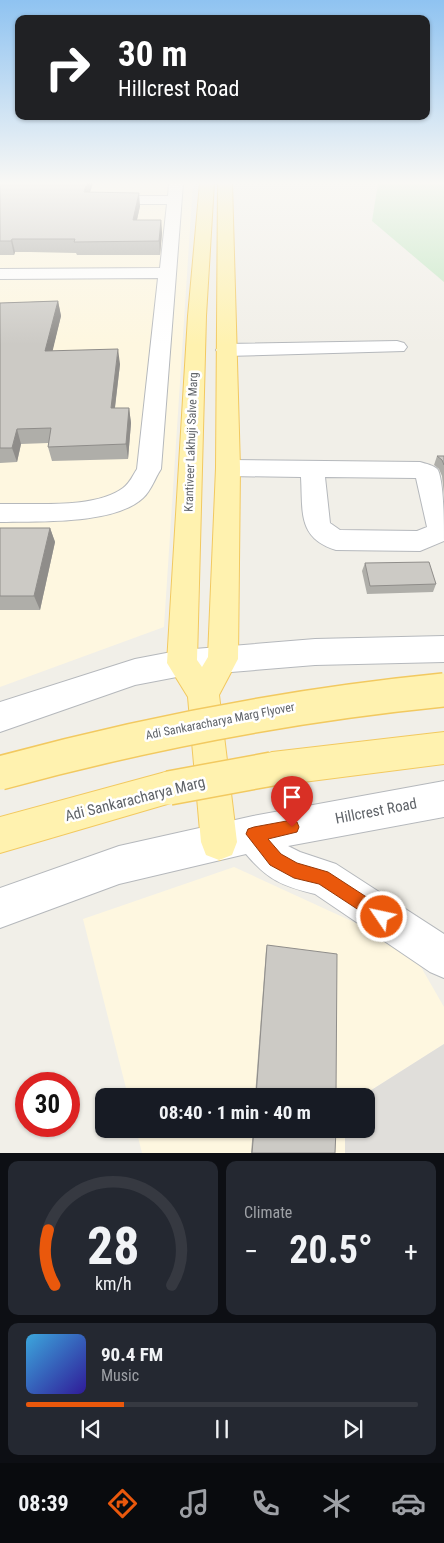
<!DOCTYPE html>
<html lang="en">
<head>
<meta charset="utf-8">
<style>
	body { margin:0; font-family:"Roboto Condensed",sans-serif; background:#242831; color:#f1f3f6; height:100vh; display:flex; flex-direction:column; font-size:19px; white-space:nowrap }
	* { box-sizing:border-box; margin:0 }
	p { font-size:16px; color:#9ea1a6 }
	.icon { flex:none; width:28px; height:28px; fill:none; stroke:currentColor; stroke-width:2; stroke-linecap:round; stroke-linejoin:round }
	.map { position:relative; height:1153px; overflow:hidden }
	.side { display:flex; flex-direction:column; gap:8px; padding:8px; background:#0d0f14; flex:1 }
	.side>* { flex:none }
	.hud { position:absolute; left:15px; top:15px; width:415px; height:105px; border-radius:10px; box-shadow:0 1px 4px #0004; background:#202124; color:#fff; overflow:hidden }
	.speed { position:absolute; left:15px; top:1072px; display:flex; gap:10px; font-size:25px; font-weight:700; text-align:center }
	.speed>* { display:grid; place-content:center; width:65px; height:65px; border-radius:50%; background:#171b24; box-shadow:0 1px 4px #0004; line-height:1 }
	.speed .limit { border:8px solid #d22; background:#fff; color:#111 }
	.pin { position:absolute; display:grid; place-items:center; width:42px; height:42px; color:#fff; margin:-51px -21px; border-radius:50% 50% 50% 0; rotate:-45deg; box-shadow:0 0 5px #0007 }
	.pin .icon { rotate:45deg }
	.me { position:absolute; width:55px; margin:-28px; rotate:304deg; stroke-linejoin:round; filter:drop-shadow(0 0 4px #0008) }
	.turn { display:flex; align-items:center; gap:18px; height:105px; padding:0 20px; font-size:22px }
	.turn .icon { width:65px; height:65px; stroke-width:2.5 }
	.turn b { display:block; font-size:35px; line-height:42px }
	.big { font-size:38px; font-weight:700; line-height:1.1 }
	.side .widget { flex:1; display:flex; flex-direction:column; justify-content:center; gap:8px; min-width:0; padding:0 18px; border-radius:10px; background:#242831 }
	.side .dial { align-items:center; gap:0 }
	.dial svg { height:130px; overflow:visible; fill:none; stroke:#363941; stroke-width:7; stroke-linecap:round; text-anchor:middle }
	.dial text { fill:#f1f3f6; stroke:none }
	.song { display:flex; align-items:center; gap:15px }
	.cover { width:60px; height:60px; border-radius:8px; background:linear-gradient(135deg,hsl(200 70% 55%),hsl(250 70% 35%)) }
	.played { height:5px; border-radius:2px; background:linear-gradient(90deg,#ea580c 25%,#363941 25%) }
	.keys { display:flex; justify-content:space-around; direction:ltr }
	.heat { display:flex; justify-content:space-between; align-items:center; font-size:28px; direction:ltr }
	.side .tiles { flex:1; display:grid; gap:8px; grid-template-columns:1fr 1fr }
	.widget:last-child { grid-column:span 2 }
	.trip { position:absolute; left:95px; top:1088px; width:280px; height:50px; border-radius:10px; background:#171b24; box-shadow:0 1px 4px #0004; font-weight:700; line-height:50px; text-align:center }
	.dock { display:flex; height:80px; justify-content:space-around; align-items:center; background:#090b0e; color:#9ea1a6 }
	.dock .icon { width:35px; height:35px }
	.dock .on { color:#ea580c }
	.dock b { font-size:22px; color:#f1f3f6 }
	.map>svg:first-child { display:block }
</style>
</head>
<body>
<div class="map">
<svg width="444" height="1153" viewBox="0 0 444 1153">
	<rect width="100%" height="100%" fill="#f1efe8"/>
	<g fill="#fef7e0">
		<polygon points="0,183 193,183 164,627 0,687"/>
		<polygon points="234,867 371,930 417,960 444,1007 444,1044 362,1096 128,1096 83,919"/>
		<polygon points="136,1129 345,1129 345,1153 142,1153"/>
	</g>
	<polygon fill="#e0deda" points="444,1044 444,1153 345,1153 345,1129 366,1129 366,1096 362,1096"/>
	<polygon fill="#c5e8c5" points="378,183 444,183 444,282 372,221"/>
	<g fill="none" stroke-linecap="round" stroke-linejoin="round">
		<defs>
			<g id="minor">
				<path d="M169 183H183L161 469C155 478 151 491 143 498 114 525 37 521 0 522V504C35 503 95 509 123 488 130 483 133 475 137 469L158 278 0 279V269L160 268 167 204H103L96 200 103 196H168Z"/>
				<polygon points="397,341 404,343 407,347 404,351 226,356 219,354 216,350 219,346 226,344"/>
				<path d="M228 460 420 462C426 464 434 465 438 470 444 484 444 523 444 541L420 551 336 550C297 538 303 511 301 477L228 476 220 474 216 468 220 462ZM325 477 416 478 427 527 417 531 340 530 330 523Z"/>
				<polygon points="444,636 444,662 315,665 182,676 135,685 0,732 0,702 135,659 182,650 315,639"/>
				<path d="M444 781V817L288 846 300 852 336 864 444 934V978L430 972 315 894C282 886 268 880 246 854L119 884 0 928V888L119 846 253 816Z"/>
			</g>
			<g id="major">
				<polygon points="200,183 214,183 206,316 197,660 202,667 208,657 216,468 218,183 232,183 240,468 238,659 219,695 237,842 232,855 219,860 206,855 201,842 188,697 167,663 188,316"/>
				<polygon points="444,732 444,764 272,786 260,781 255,769 260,757 272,752"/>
				<polygon points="169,771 181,776 186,788 181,800 0,853 0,817"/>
			</g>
		</defs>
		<use href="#minor" stroke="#b5b8bc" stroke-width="2"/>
		<use href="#major" stroke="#f2c960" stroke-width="2"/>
		<use href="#minor" fill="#fff" fill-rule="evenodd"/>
		<use href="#major" fill="#fff2af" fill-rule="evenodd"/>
		<defs>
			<g id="major-bridge">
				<path d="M0 773C146 733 293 705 444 690"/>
				<polyline points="169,788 272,769"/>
			</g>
		</defs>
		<use href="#major-bridge" stroke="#f2c960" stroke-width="36" stroke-linecap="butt"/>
		<use href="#major-bridge" stroke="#fff2af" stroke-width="33"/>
	</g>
	<g fill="#afaea9">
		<polygon points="0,183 93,183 90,192 140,206 137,220 161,220 162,233 160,255 77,255 76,253 30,252 15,252 14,255 0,255"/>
		<polygon points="58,301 61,316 52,351 120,364 115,408 129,408 131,423 128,459 52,461 48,447 48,443 21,444 17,462 0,463 0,303"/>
		<polygon points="437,456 444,456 444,495 442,476 439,469 434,465"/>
		<polygon points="0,528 50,528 55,542 40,610 0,610"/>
		<polygon points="365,563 436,584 433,592 367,594 362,571"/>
		<polygon points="267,945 336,1096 255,1096 266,950"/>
		<polygon points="253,1129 336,1129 335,1153 251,1153"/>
	</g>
	<g fill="#8f8d8a">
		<polygon points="87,183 93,183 86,205 84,192"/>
		<polygon points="139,193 140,206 134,233 133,220"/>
		<polygon points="161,220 162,233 160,255 159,241"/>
		<polygon points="12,239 15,252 14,255 11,241"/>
		<polygon points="58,301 61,316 49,366 45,351"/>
		<polygon points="118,349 120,364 113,423 111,408"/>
		<polygon points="129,408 131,423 128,459 126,444"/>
		<polygon points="17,429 21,444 17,462 12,448"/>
		<polygon points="50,528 55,542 40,610 34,596"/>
	</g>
	<g fill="#cccac5" stroke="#8f8d8a">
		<polygon points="0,183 87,183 84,192 139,193 133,220 161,220 159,241 74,242 75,239 12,239 11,241 0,241"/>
		<polygon points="58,301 45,351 118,349 111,408 129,408 126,444 48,447 51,428 17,429 12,448 0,448 0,303"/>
		<polygon points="437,456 444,456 444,465 442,460"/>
		<polygon points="0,528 50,528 34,596 0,596"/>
		<polygon points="429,562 436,584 370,586 365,563"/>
		<polygon points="267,945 337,954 336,1096 256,1096"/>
		<polygon points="254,1129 336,1129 335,1153 252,1153"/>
	</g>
	<linearGradient id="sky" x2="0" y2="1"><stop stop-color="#8fc3f1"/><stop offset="0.53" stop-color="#f9f8f5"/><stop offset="1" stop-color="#f9f8f5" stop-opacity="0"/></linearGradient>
	<rect width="444" height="345" fill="url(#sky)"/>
	<polygon fill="#ea580c" stroke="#983908" points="292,820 297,822 299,827 297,832 268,839 281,854 297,863 328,872 388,911 390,917 388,922 382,925 377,922 319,884 294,878 270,865 246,834 248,829 254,827"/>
	<g text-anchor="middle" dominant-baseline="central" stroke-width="5" stroke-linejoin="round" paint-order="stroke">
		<g font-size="12" fill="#5f6368" stroke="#fff">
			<text transform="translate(191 442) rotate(-88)">Krantiveer Lakhuji Salve Marg</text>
			<text transform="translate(220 721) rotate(-11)">Adi Sankaracharya Marg Flyover</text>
		</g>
		<g font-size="15" fill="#5f6368" stroke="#fff">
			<text transform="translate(135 799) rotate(-14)">Adi Sankaracharya Marg</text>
			<text transform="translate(376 811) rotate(-11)">Hillcrest Road</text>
		</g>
	</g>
</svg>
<div class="speed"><div class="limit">30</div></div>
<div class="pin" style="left:292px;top:827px;background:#d93025"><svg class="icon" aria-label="arrive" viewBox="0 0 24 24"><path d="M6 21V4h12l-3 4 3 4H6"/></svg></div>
<svg class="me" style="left:382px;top:917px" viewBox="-20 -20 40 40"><circle r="17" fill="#ea580c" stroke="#fff" stroke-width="3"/><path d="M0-11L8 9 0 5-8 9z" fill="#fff"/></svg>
<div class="trip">08:40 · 1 min · 40 m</div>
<div class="hud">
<div class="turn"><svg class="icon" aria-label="right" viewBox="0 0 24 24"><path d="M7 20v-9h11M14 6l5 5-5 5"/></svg><div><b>30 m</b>Hillcrest Road</div></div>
</div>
</div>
<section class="side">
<div class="tiles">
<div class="widget dial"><svg viewBox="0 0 100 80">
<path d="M14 69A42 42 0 1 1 86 69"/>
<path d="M14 69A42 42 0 0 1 10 35" stroke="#ea580c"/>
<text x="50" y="56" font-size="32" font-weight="700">28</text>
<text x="50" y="72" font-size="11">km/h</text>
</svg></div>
<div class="widget"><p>Climate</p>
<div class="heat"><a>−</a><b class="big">20.5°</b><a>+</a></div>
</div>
<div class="widget">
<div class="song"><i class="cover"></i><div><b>90.4 FM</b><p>Music</p></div></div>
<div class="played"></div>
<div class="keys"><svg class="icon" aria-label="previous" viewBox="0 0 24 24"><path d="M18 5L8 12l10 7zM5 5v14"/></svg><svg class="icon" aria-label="pause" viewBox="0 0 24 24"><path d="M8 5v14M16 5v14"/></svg><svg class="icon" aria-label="next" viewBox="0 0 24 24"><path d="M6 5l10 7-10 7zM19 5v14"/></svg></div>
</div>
</div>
</section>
<nav class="dock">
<b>08:39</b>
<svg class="icon on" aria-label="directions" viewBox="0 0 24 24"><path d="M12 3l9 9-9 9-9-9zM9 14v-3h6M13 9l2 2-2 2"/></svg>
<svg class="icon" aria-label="music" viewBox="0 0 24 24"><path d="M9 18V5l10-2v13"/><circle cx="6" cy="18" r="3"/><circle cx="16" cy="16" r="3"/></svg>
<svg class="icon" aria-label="phone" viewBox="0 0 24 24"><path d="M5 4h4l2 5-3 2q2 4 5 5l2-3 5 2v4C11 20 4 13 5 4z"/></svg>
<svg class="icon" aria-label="climate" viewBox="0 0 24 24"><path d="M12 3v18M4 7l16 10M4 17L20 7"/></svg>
<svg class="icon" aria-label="car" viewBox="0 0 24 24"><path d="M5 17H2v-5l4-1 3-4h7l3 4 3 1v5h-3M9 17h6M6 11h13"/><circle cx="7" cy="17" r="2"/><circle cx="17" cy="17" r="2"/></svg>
</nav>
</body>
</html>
